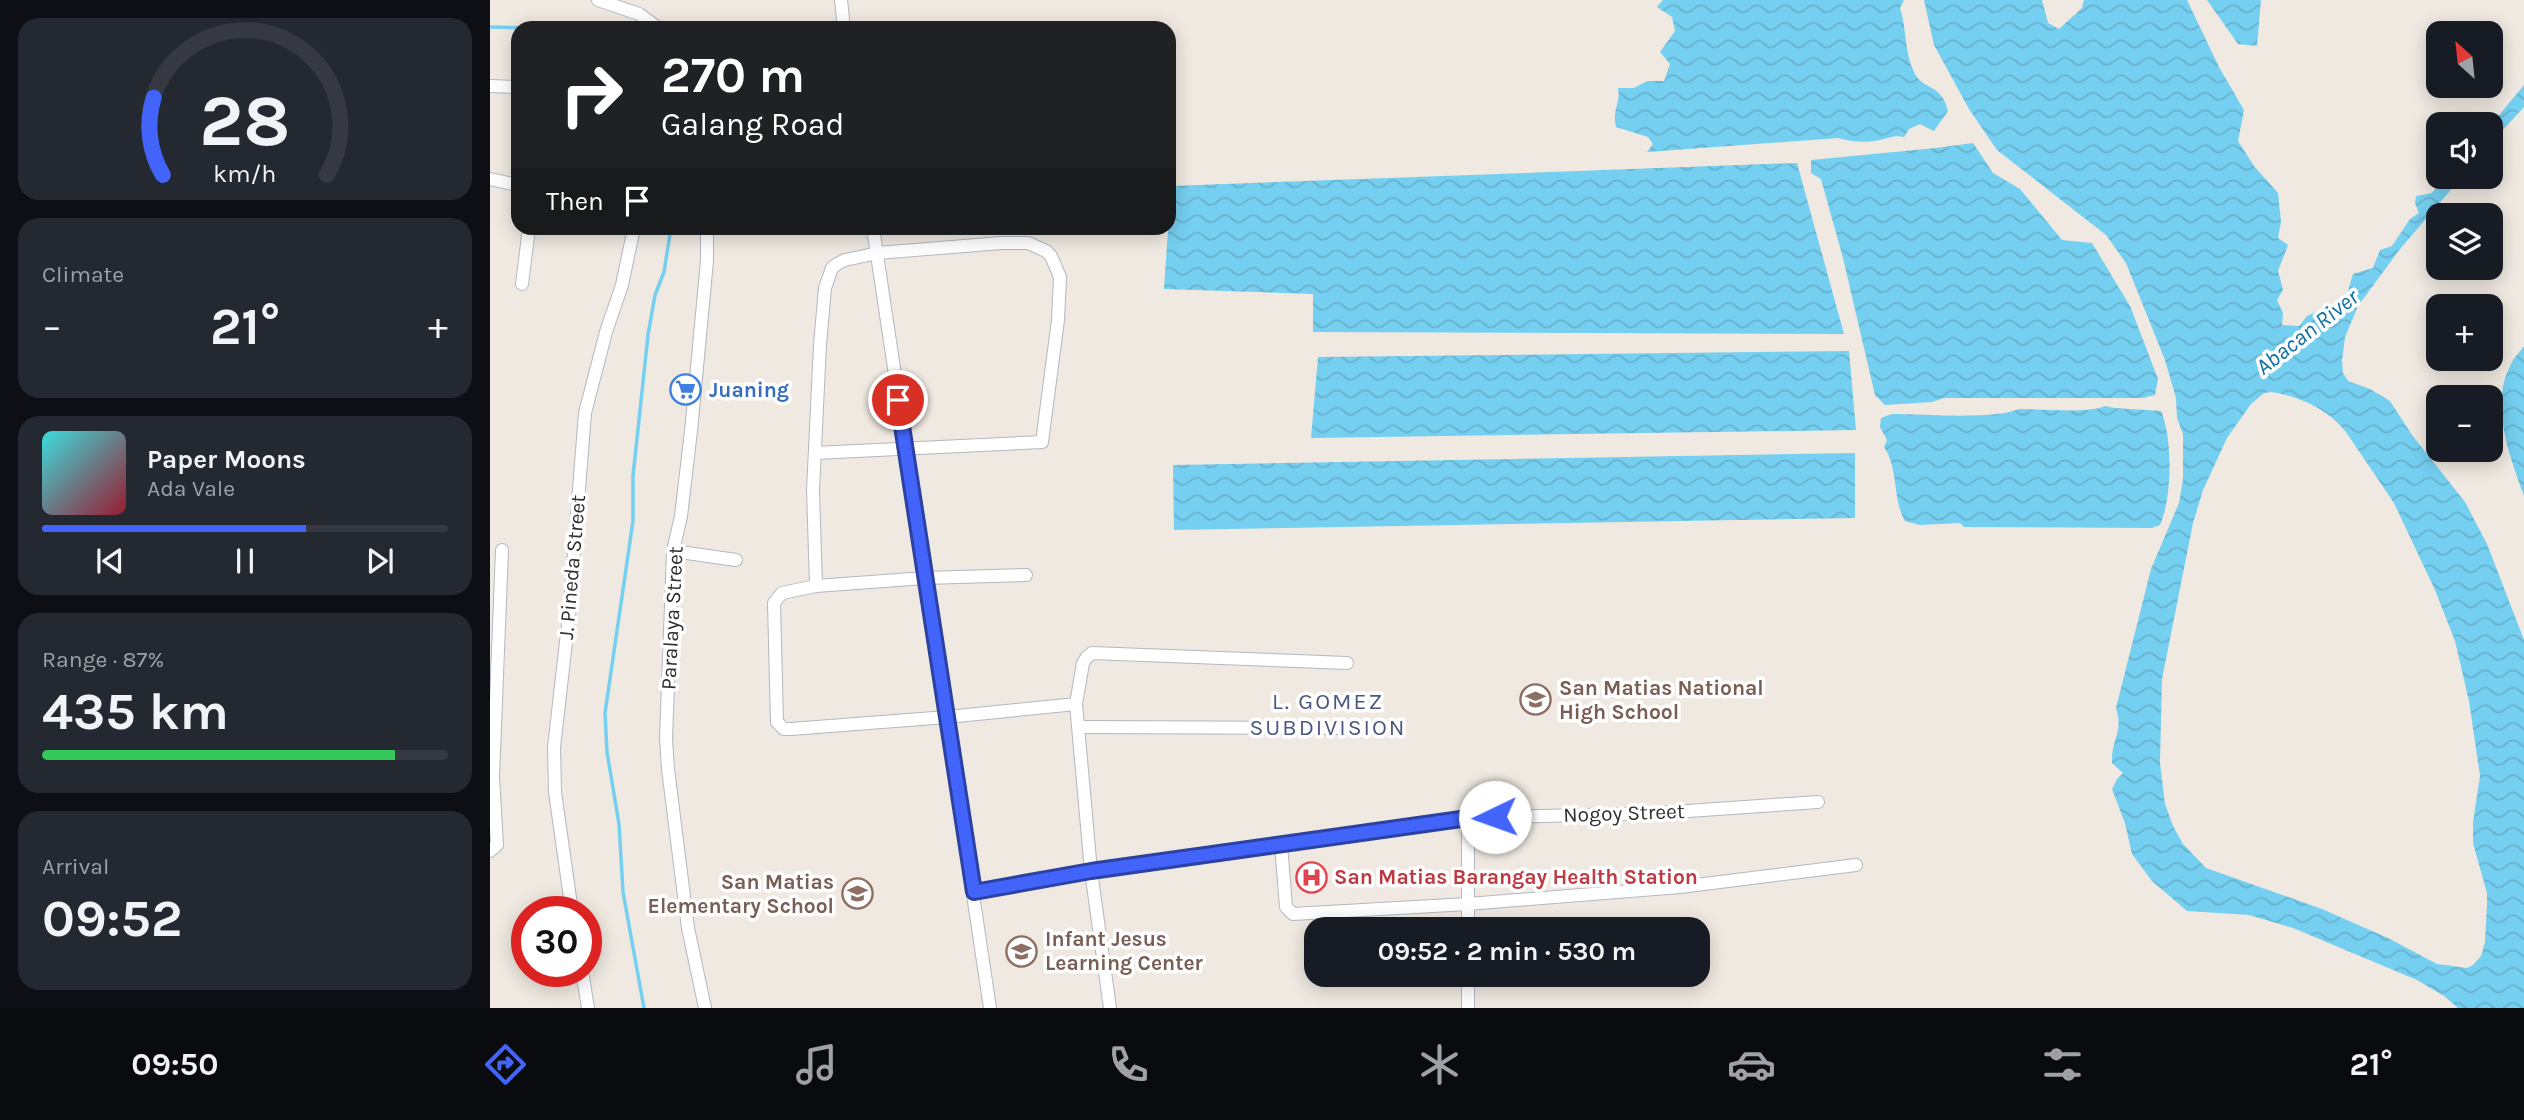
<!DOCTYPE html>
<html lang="en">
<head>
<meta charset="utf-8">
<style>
	body { margin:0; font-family:Karla,sans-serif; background:#242831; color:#f1f3f6; height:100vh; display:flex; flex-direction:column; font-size:26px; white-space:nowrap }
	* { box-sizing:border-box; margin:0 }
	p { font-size:23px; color:#9ea1a6 }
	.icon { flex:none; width:38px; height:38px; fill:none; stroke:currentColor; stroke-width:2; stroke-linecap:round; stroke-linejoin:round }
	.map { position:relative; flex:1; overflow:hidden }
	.panel { display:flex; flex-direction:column; gap:18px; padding:18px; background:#0d0f14; width:490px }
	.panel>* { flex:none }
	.banner { position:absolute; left:21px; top:21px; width:665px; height:214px; border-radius:21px; box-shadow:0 4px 18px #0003; background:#202124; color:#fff; overflow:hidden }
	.needle { width:46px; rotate:333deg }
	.tools { position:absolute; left:1936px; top:21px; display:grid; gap:14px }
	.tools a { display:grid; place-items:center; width:77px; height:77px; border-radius:14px; background:#171b24; box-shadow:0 4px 18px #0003; font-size:35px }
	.speed { position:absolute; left:21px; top:896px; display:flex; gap:14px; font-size:35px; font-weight:700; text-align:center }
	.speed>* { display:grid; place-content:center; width:91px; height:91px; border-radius:50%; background:#171b24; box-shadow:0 4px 18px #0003; line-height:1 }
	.speed .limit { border:10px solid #d22; background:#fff; color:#111 }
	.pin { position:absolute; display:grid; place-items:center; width:60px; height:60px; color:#fff; margin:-30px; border:4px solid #fff; border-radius:50%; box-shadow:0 2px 7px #0007 }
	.me { position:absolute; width:77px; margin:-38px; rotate:267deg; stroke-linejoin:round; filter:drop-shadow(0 0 5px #0008) }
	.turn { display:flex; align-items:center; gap:24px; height:147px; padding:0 35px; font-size:32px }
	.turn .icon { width:91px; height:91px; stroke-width:2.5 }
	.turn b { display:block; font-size:49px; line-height:60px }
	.then { display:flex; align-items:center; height:66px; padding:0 35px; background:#0003; gap:14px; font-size:26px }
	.big { font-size:52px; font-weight:700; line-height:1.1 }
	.panel .tile { flex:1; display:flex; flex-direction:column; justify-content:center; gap:10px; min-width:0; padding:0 24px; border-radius:21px; background:#242831 }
	.panel .dial { align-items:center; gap:0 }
	.dial svg { height:182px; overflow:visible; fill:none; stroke:#363941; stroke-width:7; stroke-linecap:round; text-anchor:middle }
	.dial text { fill:#f1f3f6; stroke:none }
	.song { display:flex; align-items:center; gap:21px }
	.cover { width:84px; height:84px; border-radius:10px; background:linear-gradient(135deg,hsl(180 70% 55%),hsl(350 70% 35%)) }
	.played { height:7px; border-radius:4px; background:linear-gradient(90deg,#4264fb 65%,#363941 65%) }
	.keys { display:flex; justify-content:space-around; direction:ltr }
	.heat { display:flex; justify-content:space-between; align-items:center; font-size:38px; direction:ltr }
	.charge { height:10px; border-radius:5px; background:linear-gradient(90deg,#34c759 87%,#363941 0) }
	.trip { position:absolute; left:814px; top:917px; width:406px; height:70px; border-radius:21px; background:#171b24; box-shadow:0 4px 18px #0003; font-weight:700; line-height:70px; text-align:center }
	.tabs { display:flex; height:112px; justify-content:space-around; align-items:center; background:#090b0e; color:#9ea1a6 }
	.tabs .icon { width:49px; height:49px }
	.tabs .on { color:#4264fb }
	.tabs b { font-size:32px; color:#f1f3f6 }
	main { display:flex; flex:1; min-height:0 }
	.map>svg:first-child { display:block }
</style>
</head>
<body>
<main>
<section class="panel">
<div class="tile dial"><svg viewBox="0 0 100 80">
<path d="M14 69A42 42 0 1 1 86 69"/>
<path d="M14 69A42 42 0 0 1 10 35" stroke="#4264fb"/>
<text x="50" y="56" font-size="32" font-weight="700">28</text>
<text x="50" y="72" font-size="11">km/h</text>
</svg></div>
<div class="tile"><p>Climate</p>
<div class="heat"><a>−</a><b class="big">21°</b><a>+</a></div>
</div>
<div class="tile">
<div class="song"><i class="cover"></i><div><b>Paper Moons</b><p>Ada Vale</p></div></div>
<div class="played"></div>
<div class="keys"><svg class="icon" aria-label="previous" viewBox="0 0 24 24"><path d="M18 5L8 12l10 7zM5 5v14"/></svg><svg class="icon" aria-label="pause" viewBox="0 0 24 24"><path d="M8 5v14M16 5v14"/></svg><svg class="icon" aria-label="next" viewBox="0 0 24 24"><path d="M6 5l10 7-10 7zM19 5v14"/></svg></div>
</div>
<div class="tile"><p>Range · 87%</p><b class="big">435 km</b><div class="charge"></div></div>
<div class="tile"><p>Arrival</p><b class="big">09:52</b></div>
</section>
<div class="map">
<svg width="2034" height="1008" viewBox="0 0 2034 1008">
	<defs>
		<pattern id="water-waves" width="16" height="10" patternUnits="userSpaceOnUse" patternTransform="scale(1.75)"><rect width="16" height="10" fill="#75cff0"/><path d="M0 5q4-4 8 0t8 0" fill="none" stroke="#66b2ce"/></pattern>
	</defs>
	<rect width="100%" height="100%" fill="#efe9e1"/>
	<g fill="url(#water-waves)" fill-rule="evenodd">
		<path d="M1173 0H1414L1410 8C1417 29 1414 52 1424 72 1434 92 1451 82 1458 111L1444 131 1430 124 1419 129 1414 137C1404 135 1400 138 1390 140 1377 143 1361 142 1348 138L1157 152 1163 144 1158 137 1126 127C1122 108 1131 104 1128 88H1144L1157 81H1174L1180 64 1170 52 1185 31 1182 17 1167 7Z"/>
		<path d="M1434 0H1552L1558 23 1569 29 1592 8 1594 0H1697L1729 67 1754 110 1748 141 1764 166 1788 193 1791 222 1788 238 1798 245 1788 271 1793 290 1787 300 1793 313 1792 325 1809 326 1817 316 1856 298 1863 274 1883 268 1890 250 1902 246 1920 219 1929 213 1925 203 1926 196 1942 193 1954 177H1972L1910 249 1868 306 1855 337 1852 361 1853 373 1858 381 1880 389 1900 401 1922 435 1975 502 1997 544 2034 640V1008H1968L1954 996 1927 980 1803 928 1759 915 1697 911 1662 881 1642 854 1635 823 1622 789 1627 779 1633 773 1622 763C1621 738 1634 733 1626 708L1661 569 1689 503 1693 479V434L1687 418 1686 398 1675 360 1636 263 1616 235 1507 150 1479 109 1444 45ZM1781 392C1809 396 1838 409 1856 432L1904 503 1945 590 1965 641 1979 701 1990 776 1983 822V843L1997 893V904L1995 942 1991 956 1983 965 1977 968 1947 964 1898 938 1832 909 1716 868 1693 844 1683 826 1675 804 1670 763 1672 679 1703 523 1713 490 1737 438 1761 404 1774 393Z"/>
		<polygon points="1717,0 1771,0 1767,46 1748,44"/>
		<polygon points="2034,85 2034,107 2000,144 2000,126"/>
		<polygon points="1483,143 1503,173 1530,189 1572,240 1602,243 1640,306 1668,379 1665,395 1653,398 1454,398 1442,402 1395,405 1385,395 1353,258 1331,179 1321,173 1321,160 1446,148"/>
		<polygon points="1307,163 1354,334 823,332 823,294 674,289 681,186"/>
		<path d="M2034 346V496C2020 457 1999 404 2021 364 2024 357 2030 352 2034 346Z"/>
		<polygon points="1359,351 1366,430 821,438 828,357"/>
		<path d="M1615 406 1624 408 1671 411C1683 439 1682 498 1670 525L1662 528 1474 527 1470 523 1430 525 1415 521C1402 498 1409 469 1394 447L1397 440 1390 427 1391 418 1402 414C1432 414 1504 420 1529 409 1550 409 1598 414 1615 406Z"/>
		<polygon points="1365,453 1365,518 684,530 683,465"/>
	</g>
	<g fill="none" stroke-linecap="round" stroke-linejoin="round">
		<g stroke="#75cff0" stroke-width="3.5">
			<polyline points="0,27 41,28"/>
			<polyline points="154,1008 133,892 129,824 117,752 115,713 143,521 143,476 158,335 165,295 174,272 181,228"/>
		</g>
		<defs>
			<g id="minor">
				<polyline points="108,0 149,14 168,28"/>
				<polyline points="351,0 354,28"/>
				<polyline points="0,86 28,87"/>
				<polyline points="0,179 28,185"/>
				<polyline points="383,228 500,1008"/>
				<polyline points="32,284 39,228"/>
				<polyline points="325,453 552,442 568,320 570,277 561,256 556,251 538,243 511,243 388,253 355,260 347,264 342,268 335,288 330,345 323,490 326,586"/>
				<polyline points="183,551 246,560"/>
				<polyline points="536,575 435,578 326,586 292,593 284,603 287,722 294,729 301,729 457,717 586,704"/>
				<polyline points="589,727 854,728"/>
				<polyline points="978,818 978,929"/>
				<polyline points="791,845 796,907 803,914 978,904 1190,887 1366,865"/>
				<polyline points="0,851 7,845 3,777 12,550"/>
				<polyline points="484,892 601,871 978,818 1169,813 1328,802"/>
				<polyline points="82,912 65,792 64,747 79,616 95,413 116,332 132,285 144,228"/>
				<polyline points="92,971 98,1008"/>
				<polyline points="978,975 978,1008"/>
				<polyline points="215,1008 198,928 178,769 176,738 183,551 191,516 201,431 217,261 217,228"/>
				<polyline points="620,1008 601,871 586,704 593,663 597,657 602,653 857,663"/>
			</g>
		</defs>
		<use href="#minor" stroke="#b4b7c1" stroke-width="14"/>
		<use href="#minor" stroke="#fff" stroke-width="12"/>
	</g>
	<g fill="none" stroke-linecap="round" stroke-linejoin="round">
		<defs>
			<polyline id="route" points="408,400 484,892 601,871 978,818 1005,817"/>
		</defs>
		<use href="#route" stroke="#2b41a3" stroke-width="18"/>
		<use href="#route" stroke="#4264fb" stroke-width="12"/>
	</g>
	<defs>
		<symbol id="supermarket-ring" viewBox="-11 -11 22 22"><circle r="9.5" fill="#fff" stroke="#3f7fe0" stroke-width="1.5"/><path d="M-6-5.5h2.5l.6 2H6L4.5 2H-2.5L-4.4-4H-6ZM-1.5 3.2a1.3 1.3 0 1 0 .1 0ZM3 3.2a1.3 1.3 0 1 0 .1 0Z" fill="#3f7fe0"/></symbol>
		<symbol id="school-ring" viewBox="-11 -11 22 22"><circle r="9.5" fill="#fff" stroke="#8d6e63" stroke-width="1.5"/><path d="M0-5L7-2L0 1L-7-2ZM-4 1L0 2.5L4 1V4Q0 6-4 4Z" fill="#8d6e63"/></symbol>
		<symbol id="hospital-ring" viewBox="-11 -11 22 22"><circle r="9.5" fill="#fff" stroke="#e0444e" stroke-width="1.5"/><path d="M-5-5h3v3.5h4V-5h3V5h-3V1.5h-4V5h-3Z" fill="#e0444e"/></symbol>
	</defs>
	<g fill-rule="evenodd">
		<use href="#supermarket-ring" x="178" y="372" width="35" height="35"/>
		<use href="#school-ring" x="1028" y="682" width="35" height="35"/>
		<use href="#hospital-ring" x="804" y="860" width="35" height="35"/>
		<use href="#school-ring" x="350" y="876" width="35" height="35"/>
		<use href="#school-ring" x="514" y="934" width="35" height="35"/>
	</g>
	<g text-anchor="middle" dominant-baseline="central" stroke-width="7" stroke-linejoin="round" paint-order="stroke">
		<g font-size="21" font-weight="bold" fill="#366cbe" stroke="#fff" text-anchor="start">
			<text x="219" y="390">Juaning</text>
		</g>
		<g font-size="21" fill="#2e2e2e" stroke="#fff">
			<text transform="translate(82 567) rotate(-85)">J. Pineda Street</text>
			<text transform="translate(182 618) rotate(-87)">Paralaya Street</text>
			<text transform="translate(1134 813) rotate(-2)">Nogoy Street</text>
		</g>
		<g font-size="21" font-weight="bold" fill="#785e54" stroke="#fff" text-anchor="start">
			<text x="1069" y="688">San Matias National<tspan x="1069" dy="24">High School</tspan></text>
			<text x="344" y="882" text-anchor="end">San Matias<tspan x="344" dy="24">Elementary School</tspan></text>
			<text x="555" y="939">Infant Jesus<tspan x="555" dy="24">Learning Center</tspan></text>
		</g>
		<g font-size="21" font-weight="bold" fill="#be3a42" stroke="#fff" text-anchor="start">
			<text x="844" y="877">San Matias Barangay Health Station</text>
		</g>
		<g font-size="23" font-style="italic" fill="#0d6fa3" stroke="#fff">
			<text transform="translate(1817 332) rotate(-38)">Abacan River</text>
		</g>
		<g font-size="23" letter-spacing="2" fill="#4d5680" stroke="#fff">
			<text x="838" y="701">L. GOMEZ<tspan x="838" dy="26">SUBDIVISION</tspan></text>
		</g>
	</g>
</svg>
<div class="tools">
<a><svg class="needle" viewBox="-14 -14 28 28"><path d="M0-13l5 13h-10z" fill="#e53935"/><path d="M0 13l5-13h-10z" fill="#9ea1a6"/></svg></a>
<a><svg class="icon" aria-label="sound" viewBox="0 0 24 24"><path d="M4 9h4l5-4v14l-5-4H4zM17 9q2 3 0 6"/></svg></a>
<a><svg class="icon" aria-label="layers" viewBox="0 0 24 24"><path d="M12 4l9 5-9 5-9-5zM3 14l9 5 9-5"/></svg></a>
<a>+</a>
<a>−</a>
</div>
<div class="speed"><div class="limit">30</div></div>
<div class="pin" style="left:408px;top:400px;background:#d93025"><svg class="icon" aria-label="arrive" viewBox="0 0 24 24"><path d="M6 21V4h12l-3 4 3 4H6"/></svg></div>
<svg class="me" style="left:1005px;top:817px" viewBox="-20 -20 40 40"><circle r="19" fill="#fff"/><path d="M0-13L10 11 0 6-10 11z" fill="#4264fb"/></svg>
<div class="trip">09:52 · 2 min · 530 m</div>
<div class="banner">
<div class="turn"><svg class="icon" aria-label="right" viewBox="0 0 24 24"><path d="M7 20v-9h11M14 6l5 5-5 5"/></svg><div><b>270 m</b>Galang Road</div></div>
<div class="then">Then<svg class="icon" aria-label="arrive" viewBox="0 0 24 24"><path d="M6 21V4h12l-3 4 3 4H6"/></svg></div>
</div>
</div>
</main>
<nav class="tabs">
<b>09:50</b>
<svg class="icon on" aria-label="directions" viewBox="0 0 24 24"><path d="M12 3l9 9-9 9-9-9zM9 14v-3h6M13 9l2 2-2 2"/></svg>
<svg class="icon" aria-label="music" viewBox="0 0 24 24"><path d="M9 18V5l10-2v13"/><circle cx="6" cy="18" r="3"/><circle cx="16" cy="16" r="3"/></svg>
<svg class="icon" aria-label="phone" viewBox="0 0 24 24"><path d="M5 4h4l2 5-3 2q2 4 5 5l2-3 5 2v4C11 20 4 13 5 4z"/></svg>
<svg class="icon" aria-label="climate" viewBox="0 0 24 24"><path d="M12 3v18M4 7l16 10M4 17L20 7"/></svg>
<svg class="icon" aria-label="car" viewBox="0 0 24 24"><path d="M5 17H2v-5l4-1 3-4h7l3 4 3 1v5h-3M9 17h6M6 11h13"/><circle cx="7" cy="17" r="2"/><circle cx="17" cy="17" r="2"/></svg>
<svg class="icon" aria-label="filters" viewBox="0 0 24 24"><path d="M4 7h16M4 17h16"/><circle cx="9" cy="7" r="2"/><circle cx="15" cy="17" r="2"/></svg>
<b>21°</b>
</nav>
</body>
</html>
